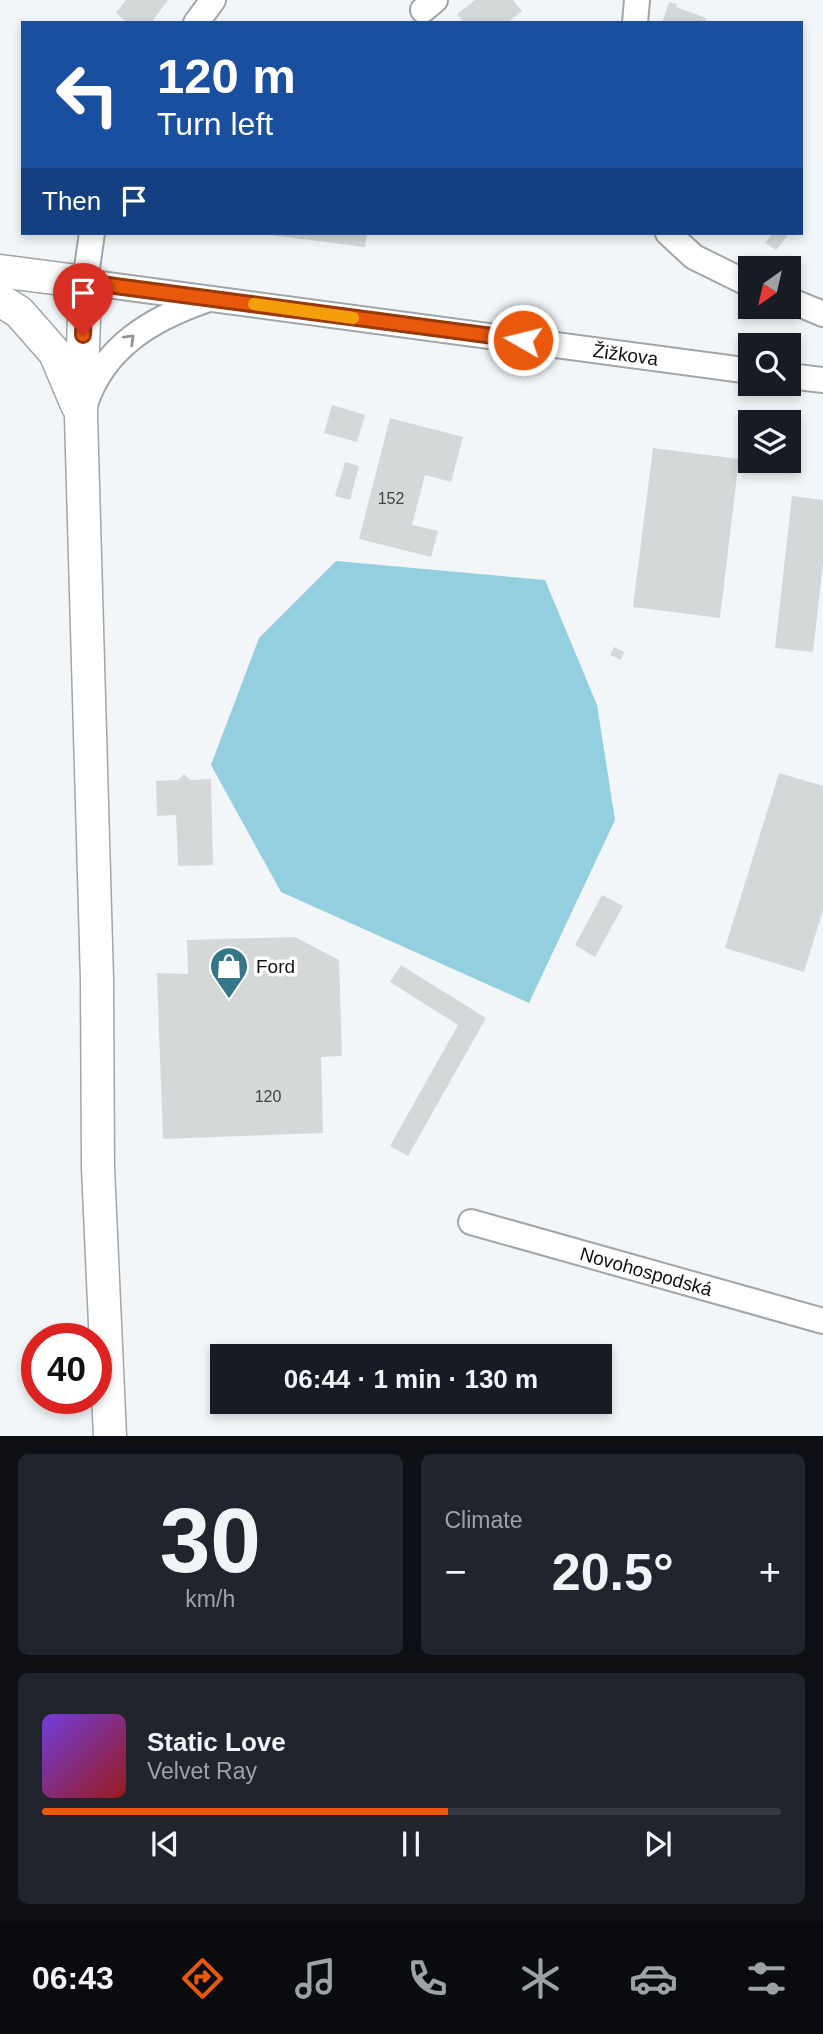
<!DOCTYPE html>
<html lang="en">
<head>
<meta charset="utf-8">
<style>
	body { margin:0; font-family:Helvetica,sans-serif; background:#20242c; color:#f1f3f6; height:100vh; display:flex; flex-direction:column; font-size:26px; white-space:nowrap }
	* { box-sizing:border-box; margin:0 }
	p { font-size:23px; color:#9ea1a6 }
	.icon { flex:none; width:38px; height:38px; fill:none; stroke:currentColor; stroke-width:2; stroke-linecap:round; stroke-linejoin:round }
	.map { position:relative; height:1436px; overflow:hidden }
	.side { display:flex; flex-direction:column; gap:18px; padding:18px; background:#0d0f14; flex:1 }
	.side>* { flex:none }
	.guide { position:absolute; left:21px; top:21px; width:782px; height:214px; border-radius:0px; box-shadow:0 4px 10px #0003; background:#1a4fa0; color:#fff; overflow:hidden }
	.needle { width:46px; rotate:214deg }
	.tools { position:absolute; left:738px; top:256px; display:grid; gap:14px }
	.tools a { display:grid; place-items:center; width:63px; height:63px; border-radius:0px; background:#171b24; box-shadow:0 4px 10px #0003; font-size:35px }
	.speed { position:absolute; left:21px; top:1323px; display:flex; gap:14px; font-size:35px; font-weight:700; text-align:center }
	.speed>* { display:grid; place-content:center; width:91px; height:91px; border-radius:50%; background:#171b24; box-shadow:0 4px 10px #0003; line-height:1 }
	.speed .limit { border:10px solid #d22; background:#fff; color:#111 }
	.pin { position:absolute; display:grid; place-items:center; width:60px; height:60px; color:#fff; margin:-72px -30px; border-radius:50% 50% 50% 0; rotate:-45deg; box-shadow:0 0 7px #0007 }
	.pin .icon { rotate:45deg }
	.me { position:absolute; width:77px; margin:-38px; rotate:278deg; stroke-linejoin:round; filter:drop-shadow(0 0 5px #0008) }
	.turn { display:flex; align-items:center; gap:24px; height:147px; padding:0 21px; font-size:32px }
	.turn .icon { width:91px; height:91px; stroke-width:2.5 }
	.turn b { display:block; font-size:49px; line-height:60px }
	.then { display:flex; align-items:center; height:66px; padding:0 21px; background:#0003; gap:14px; font-size:26px }
	.big { font-size:52px; font-weight:700; line-height:1.1 }
	.side .widget { flex:1; display:flex; flex-direction:column; justify-content:center; gap:10px; min-width:0; padding:0 24px; border-radius:10px; background:#20242c }
	.side .dial { align-items:center; gap:0 }
	.dial b { font-size:91px; line-height:1 }
	.song { display:flex; align-items:center; gap:21px }
	.cover { width:84px; height:84px; border-radius:10px; background:linear-gradient(135deg,hsl(260 70% 55%),hsl(0 70% 35%)) }
	.played { height:7px; border-radius:4px; background:linear-gradient(90deg,#ea580c 55%,#363941 55%) }
	.keys { display:flex; justify-content:space-around; direction:ltr }
	.heat { display:flex; justify-content:space-between; align-items:center; font-size:38px; direction:ltr }
	.side .tiles { flex:1; display:grid; gap:18px; grid-template-columns:1fr 1fr }
	.widget:last-child { grid-column:span 2 }
	.trip { position:absolute; left:210px; top:1344px; width:402px; height:70px; border-radius:0px; background:#171b24; box-shadow:0 4px 10px #0003; font-weight:700; line-height:70px; text-align:center }
	.menu { display:flex; height:112px; justify-content:space-around; align-items:center; background:#090b0e; color:#9ea1a6 }
	.menu .icon { width:49px; height:49px }
	.menu .active { color:#ea580c }
	.menu b { font-size:32px; color:#f1f3f6 }
	.map>svg:first-child { display:block }
</style>
</head>
<body>
<div class="map">
<svg width="823" height="1436" viewBox="0 0 823 1436">
	<rect width="100%" height="100%" fill="#f2f6f8"/>
	<polygon fill="#94cfdf" points="336,561 545,580 597,705 615,820 529,1003 281,892 211,765 259,638"/>
	<g fill="#d4d8d9">
		<polygon points="126,0 168,0 151,23 128,23 116,13"/>
		<polygon points="475,0 513,0 522,11 507,23 464,23 457,14"/>
		<polygon points="669,2 677,4 676,7 706,18 705,23 662,23"/>
		<polygon points="272,233 367,233 365,247 271,235"/>
		<polygon points="773,233 790,233 776,250 765,243"/>
		<polygon points="332,405 365,415 357,442 324,433"/>
		<polygon points="390,418 463,437 451,482 425,475 412,525 438,531 431,557 359,539"/>
		<polygon points="653,448 739,459 720,618 633,607"/>
		<polygon points="345,462 359,466 350,500 335,496"/>
		<polygon points="792,496 823,500 823,563 813,652 775,648"/>
		<polygon points="614,647 624,652 621,660 610,655"/>
		<polygon points="779,773 823,786 823,910 804,972 725,948"/>
		<polygon points="184,774 190,780 211,779 213,865 178,866 176,815 157,816 156,781 178,780"/>
		<polygon points="602,895 623,906 595,957 575,945"/>
		<polygon points="295,937 339,960 342,1056 321,1057 323,1133 163,1139 157,973 188,974 187,940"/>
		<polygon points="401,965 486,1018 408,1156 390,1146 458,1025 390,982"/>
	</g>
	<g fill="none" stroke-linecap="round" stroke-linejoin="round">
		<defs>
			<g id="minor">
				<polyline points="423,10 435,0"/>
				<polyline points="196,23 213,0"/>
				<polyline points="635,23 637,0"/>
				<path id="s1" d="M92 233 85 282 751 371"/>
				<polyline points="668,233 694,257 751,285"/>
				<polyline points="789,300 823,314"/>
				<polyline points="789,376 823,380"/>
				<path d="M85 404C104 347 151 319 206 300"/>
				<path id="s2" d="M471 1222 823 1321"/>
			</g>
			<g id="major">
				<polyline points="0,271 85,282 81,416 97,980 98,1168 110,1436"/>
				<polyline points="0,300 19,312 55,353 77,405"/>
			</g>
		</defs>
		<use href="#minor" stroke="#a2a6a8" stroke-width="28"/>
		<use href="#major" stroke="#a2a6a8" stroke-width="35"/>
		<use href="#minor" stroke="#fff" stroke-width="24"/>
		<use href="#major" stroke="#fff" stroke-width="32"/>
	</g>
	<defs><path id="oneway-chevron" d="M-2-3.5L2.5 0L-2 3.5" fill="none" stroke-width="1.6" stroke-linecap="round" stroke-linejoin="round" transform="scale(1.75)"/></defs>
	<use stroke="#949595" href="#oneway-chevron" transform="translate(130 339) rotate(-44)"/>
	<g fill="none" stroke-linecap="round" stroke-linejoin="round">
		<defs>
			<polyline id="route" points="83,335 85,282 523,340"/>
		</defs>
		<use href="#route" stroke="#983908" stroke-width="18"/>
		<use href="#route" stroke="#ea580c" stroke-width="12"/>
		<polyline stroke="#f59e0b" stroke-width="12" points="254,304 353,318"/>
	</g>
	<defs>
		<symbol id="shop-pin" viewBox="-11 -11 22 30"><path d="M0 17L-7.5 6A9.5 9.5 0 1 1 7.5 6Z" fill="#347788" stroke="#fff"/><path d="M-5-2.5h2.3a2.7 3.5 0 0 1 5.4 0H5L5.5 6h-11ZM-1.5-2.5h3a1.5 2.3 0 0 0-3 0Z" fill="#fff"/></symbol>
	</defs>
	<g fill-rule="evenodd">
		<use href="#shop-pin" x="207" y="944" width="44" height="60"/>
	</g>
	<g text-anchor="middle" dominant-baseline="central" stroke-width="7" stroke-linejoin="round" paint-order="stroke">
		<g font-size="16" fill="#424444">
			<text x="391" y="498">152</text>
			<text x="268" y="1096">120</text>
		</g>
		<g font-size="19" fill="#111313" stroke="#fff">
			<text stroke="none"><textPath href="#s1" startOffset="595">Žižkova</textPath></text>
			<text stroke="none"><textPath href="#s2" startOffset="182">Novohospodská</textPath></text>
		</g>
		<g font-size="19" fill="#111313" stroke="#fff" text-anchor="start">
			<text x="256" y="966">Ford</text>
		</g>
	</g>
</svg>
<div class="tools">
<a><svg class="needle" viewBox="-14 -14 28 28"><path d="M0-13l5 13h-10z" fill="#e53935"/><path d="M0 13l5-13h-10z" fill="#9ea1a6"/></svg></a>
<a><svg class="icon" aria-label="search" viewBox="0 0 24 24"><circle cx="10" cy="10" r="6"/><path d="M15 15l6 6"/></svg></a>
<a><svg class="icon" aria-label="layers" viewBox="0 0 24 24"><path d="M12 4l9 5-9 5-9-5zM3 14l9 5 9-5"/></svg></a>
</div>
<div class="speed"><div class="limit">40</div></div>
<div class="pin" style="left:83px;top:335px;background:#d93025"><svg class="icon" aria-label="arrive" viewBox="0 0 24 24"><path d="M6 21V4h12l-3 4 3 4H6"/></svg></div>
<svg class="me" style="left:523px;top:340px" viewBox="-20 -20 40 40"><circle r="17" fill="#ea580c" stroke="#fff" stroke-width="3"/><path d="M0-11L8 9 0 5-8 9z" fill="#fff"/></svg>
<div class="trip">06:44 · 1 min · 130 m</div>
<div class="guide">
<div class="turn"><svg class="icon" aria-label="left" viewBox="0 0 24 24"><path d="M17 20v-9H6M10 6l-5 5 5 5"/></svg><div><b>120 m</b>Turn left</div></div>
<div class="then">Then<svg class="icon" aria-label="arrive" viewBox="0 0 24 24"><path d="M6 21V4h12l-3 4 3 4H6"/></svg></div>
</div>
</div>
<section class="side">
<div class="tiles">
<div class="widget dial"><b>30</b><p>km/h</p></div>
<div class="widget"><p>Climate</p>
<div class="heat"><a>−</a><b class="big">20.5°</b><a>+</a></div>
</div>
<div class="widget">
<div class="song"><i class="cover"></i><div><b>Static Love</b><p>Velvet Ray</p></div></div>
<div class="played"></div>
<div class="keys"><svg class="icon" aria-label="previous" viewBox="0 0 24 24"><path d="M18 5L8 12l10 7zM5 5v14"/></svg><svg class="icon" aria-label="pause" viewBox="0 0 24 24"><path d="M8 5v14M16 5v14"/></svg><svg class="icon" aria-label="next" viewBox="0 0 24 24"><path d="M6 5l10 7-10 7zM19 5v14"/></svg></div>
</div>
</div>
</section>
<nav class="menu">
<b>06:43</b>
<svg class="icon active" aria-label="directions" viewBox="0 0 24 24"><path d="M12 3l9 9-9 9-9-9zM9 14v-3h6M13 9l2 2-2 2"/></svg>
<svg class="icon" aria-label="music" viewBox="0 0 24 24"><path d="M9 18V5l10-2v13"/><circle cx="6" cy="18" r="3"/><circle cx="16" cy="16" r="3"/></svg>
<svg class="icon" aria-label="phone" viewBox="0 0 24 24"><path d="M5 4h4l2 5-3 2q2 4 5 5l2-3 5 2v4C11 20 4 13 5 4z"/></svg>
<svg class="icon" aria-label="climate" viewBox="0 0 24 24"><path d="M12 3v18M4 7l16 10M4 17L20 7"/></svg>
<svg class="icon" aria-label="car" viewBox="0 0 24 24"><path d="M5 17H2v-5l4-1 3-4h7l3 4 3 1v5h-3M9 17h6M6 11h13"/><circle cx="7" cy="17" r="2"/><circle cx="17" cy="17" r="2"/></svg>
<svg class="icon" aria-label="filters" viewBox="0 0 24 24"><path d="M4 7h16M4 17h16"/><circle cx="9" cy="7" r="2"/><circle cx="15" cy="17" r="2"/></svg>
</nav>
</body>
</html>
